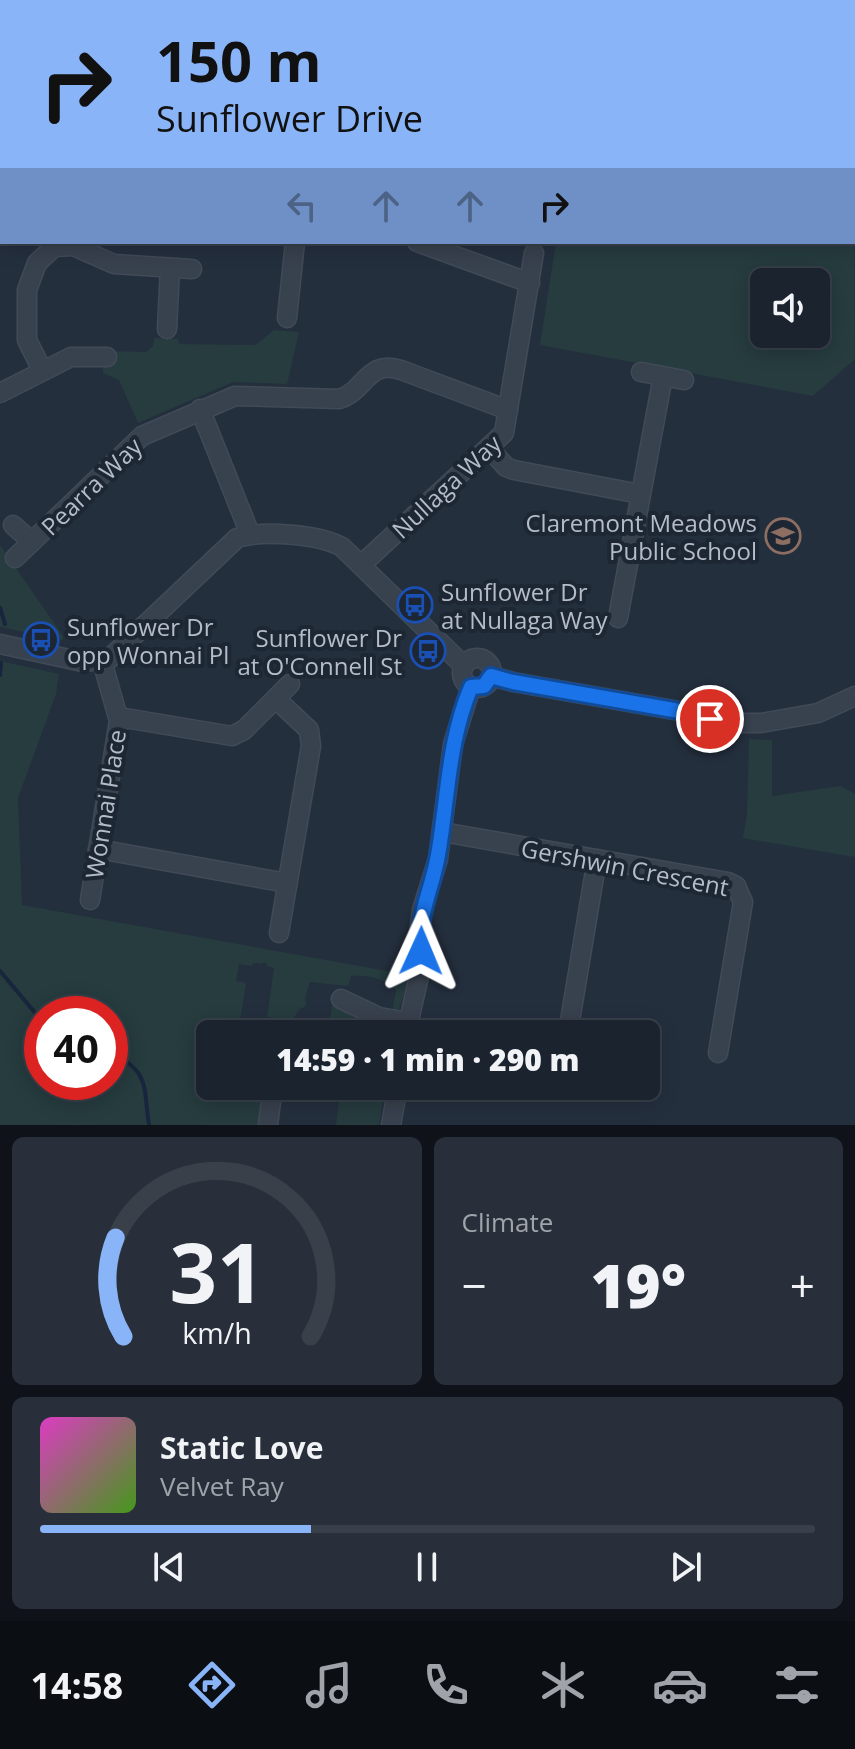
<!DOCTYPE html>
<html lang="en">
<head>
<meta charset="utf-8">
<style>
	body { margin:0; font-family:"Open Sans",sans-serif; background:#282f3a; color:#f1f3f6; height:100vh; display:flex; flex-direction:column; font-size:30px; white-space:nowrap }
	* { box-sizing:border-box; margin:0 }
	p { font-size:26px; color:#a0a4aa }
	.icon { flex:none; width:44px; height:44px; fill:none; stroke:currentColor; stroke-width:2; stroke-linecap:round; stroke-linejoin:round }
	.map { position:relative; height:1125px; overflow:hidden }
	.panel { display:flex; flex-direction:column; gap:12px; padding:12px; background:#0f1319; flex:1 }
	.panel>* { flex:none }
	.top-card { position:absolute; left:0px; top:0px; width:856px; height:244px; box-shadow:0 4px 20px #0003,0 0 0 2px #39404a; background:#8ab4f8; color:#111; overflow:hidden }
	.tools { position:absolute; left:750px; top:268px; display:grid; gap:16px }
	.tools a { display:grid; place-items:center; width:80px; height:80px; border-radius:12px; background:#1b232e; box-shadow:0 4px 20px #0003,0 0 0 2px #39404a; font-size:40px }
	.speed { position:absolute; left:24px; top:996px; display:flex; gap:16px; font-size:40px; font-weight:700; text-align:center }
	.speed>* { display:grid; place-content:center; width:104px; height:104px; border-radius:50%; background:#1b232e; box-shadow:0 4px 20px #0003,0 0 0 2px #39404a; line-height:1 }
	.speed .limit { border:12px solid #d22; background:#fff; color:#111 }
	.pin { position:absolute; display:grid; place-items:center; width:68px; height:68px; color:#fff; margin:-34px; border:4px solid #fff; border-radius:50%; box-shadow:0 2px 8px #0007 }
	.me { position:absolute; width:88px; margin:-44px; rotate:1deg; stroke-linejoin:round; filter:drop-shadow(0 0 6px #0008) }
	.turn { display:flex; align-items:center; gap:28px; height:168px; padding:0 24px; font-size:36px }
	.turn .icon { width:104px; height:104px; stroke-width:2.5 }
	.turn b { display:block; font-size:56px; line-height:68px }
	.lanes { display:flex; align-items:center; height:76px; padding:0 24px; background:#0003; justify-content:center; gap:40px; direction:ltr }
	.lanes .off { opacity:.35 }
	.big { font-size:60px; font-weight:800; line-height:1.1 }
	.panel .tile { flex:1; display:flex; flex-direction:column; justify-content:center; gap:12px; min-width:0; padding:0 28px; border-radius:12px; background:#282f3a }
	.panel .dial { align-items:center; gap:0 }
	.dial svg { height:208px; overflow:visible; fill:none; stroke:#39404a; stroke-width:7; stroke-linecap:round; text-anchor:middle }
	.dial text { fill:#f1f3f6; stroke:none }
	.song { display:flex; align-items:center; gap:24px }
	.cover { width:96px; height:96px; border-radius:12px; background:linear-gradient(135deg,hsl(310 70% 55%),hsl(100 70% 35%)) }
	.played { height:8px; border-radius:4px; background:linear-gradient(90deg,#8ab4f8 35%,#39404a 35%) }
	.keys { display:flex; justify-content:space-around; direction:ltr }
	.heat { display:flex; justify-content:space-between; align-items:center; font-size:44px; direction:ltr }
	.panel .tiles { flex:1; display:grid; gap:12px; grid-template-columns:1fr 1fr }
	.tile:last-child { grid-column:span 2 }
	.trip { position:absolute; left:196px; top:1020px; width:464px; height:80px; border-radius:12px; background:#1b232e; box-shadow:0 4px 20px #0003,0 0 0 2px #39404a; font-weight:800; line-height:80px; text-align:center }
	.tabs { display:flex; height:128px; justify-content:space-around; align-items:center; background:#0b0e12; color:#a0a4aa }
	.tabs .icon { width:56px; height:56px }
	.tabs .on { color:#8ab4f8 }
	.tabs b { font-size:36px; color:#f1f3f6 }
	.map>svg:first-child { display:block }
</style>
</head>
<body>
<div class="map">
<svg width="855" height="1125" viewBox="0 0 855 1125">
	<rect width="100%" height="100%" fill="#242f3e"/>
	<g fill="#263c3f" fill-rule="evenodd">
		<path d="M854 47 855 359 813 396 540 345 556 242H854ZM764 282H816V334H764Z"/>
		<polygon points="274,330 299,332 287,384 233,382 138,423 119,380 103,373 104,351 146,352 153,346 154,338 178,339 179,344 256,345"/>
		<polygon points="0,545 63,636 63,640 0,627"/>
		<path d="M0 661 59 674 56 694 18 798 22 905 398 973 407 983 397 1017H391L396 990C383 978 369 975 351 976L348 986 310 982 305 998 306 1006 300 1009 291 1021 267 1017 274 968 267 966V963L263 962 262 964 253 963 252 966 239 964 236 981 246 983 238 1034H210V1086H266L261 1125H0ZM42 1014H110V1082H42Z"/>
		<polygon points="749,739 772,740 772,796 840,786 855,794 855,857 743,838 747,814"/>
		<path d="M332 1005C351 1007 352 1007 364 1020L370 1018 395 1024 394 1034H334L339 1029 328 1034Z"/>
		<polygon points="341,1086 386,1086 379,1125 336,1125"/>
	</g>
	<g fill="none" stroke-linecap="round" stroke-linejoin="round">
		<g stroke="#17263c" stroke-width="4">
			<polyline points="0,7 2,2"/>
			<polyline points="854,227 855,228"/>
			<polyline points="0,608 5,624"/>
			<polyline points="0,675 1,663"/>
			<polyline points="0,971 42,1021"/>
			<path d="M110 1052C151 1072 143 1087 149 1125"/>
		</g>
		<defs>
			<g id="minor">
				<polyline points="525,0 532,2"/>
				<polyline points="582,0 582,2"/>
				<polyline points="692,0 704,2"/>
				<polyline points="48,2 48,0"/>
				<polyline points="628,2 646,0"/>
				<polyline points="854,29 855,29"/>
				<polyline points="0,102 2,99"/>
				<polyline points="417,242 530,283"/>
				<polyline points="287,318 295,242"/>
				<polyline points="167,329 170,268"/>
				<polyline points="42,370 27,340 27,290 37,263 54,247 73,246 114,264 192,269"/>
				<polyline points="641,372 684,380"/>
				<polyline points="0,393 71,357 107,357"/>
				<polyline points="200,409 250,534"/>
				<polyline points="489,448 506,467 514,470 640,494"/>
				<polyline points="13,525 32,542"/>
				<path d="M15 558 142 436 235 396 339 399C366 391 367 359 401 370L508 410"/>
				<polyline points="361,565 504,433 534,253"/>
				<polyline points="618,618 663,376"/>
				<path d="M0 644 83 662 109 659 237 538C263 530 318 534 342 547L464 666"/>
				<circle cx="477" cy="673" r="15"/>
				<polyline points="491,676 513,682 685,712 733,723 761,723 818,713 855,696"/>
				<polyline points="276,699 309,730 311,746 279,933"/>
				<polyline points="119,717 232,736 244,730 290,684"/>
				<polyline points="442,832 728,882 736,886 743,902 718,1053"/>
				<polyline points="98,849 287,883"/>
				<polyline points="90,900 119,721 102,661"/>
				<polyline points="341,999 379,1017 408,1022"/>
				<polyline points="569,1027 597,859"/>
				<polyline points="406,1034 421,967 419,932 422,910 438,859 453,744 471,687"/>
				<polyline points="268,1125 273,1086"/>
				<polyline points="391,1125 398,1086"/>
			</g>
		</defs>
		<use href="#minor" stroke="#414a57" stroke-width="21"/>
		<use href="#minor" stroke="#38414e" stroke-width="18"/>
	</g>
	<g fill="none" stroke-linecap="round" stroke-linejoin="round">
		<defs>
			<path id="route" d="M421 951C417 914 432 890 438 855 448 798 448 741 471 687L484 686 491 676 513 682 685 712 710 719"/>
		</defs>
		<use href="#route" stroke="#114b97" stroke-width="20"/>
		<use href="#route" stroke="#1a73e8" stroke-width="14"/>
	</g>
	<defs>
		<symbol id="school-ring" viewBox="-11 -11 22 22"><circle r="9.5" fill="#1d2633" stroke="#8d6e63" stroke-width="1.5"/><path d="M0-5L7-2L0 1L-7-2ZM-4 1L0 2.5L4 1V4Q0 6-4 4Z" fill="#8d6e63"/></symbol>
		<symbol id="bus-ring" viewBox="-11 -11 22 22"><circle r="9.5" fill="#1d2633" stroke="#1a4fb4" stroke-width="1.5"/><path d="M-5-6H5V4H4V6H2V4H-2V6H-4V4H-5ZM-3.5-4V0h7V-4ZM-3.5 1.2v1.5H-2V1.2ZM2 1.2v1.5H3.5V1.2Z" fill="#1a4fb4"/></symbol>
	</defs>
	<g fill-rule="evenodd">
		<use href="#school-ring" x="763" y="516" width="40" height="40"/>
		<use href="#bus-ring" x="395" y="585" width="40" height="40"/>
		<use href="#bus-ring" x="21" y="620" width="40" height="40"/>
		<use href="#bus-ring" x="408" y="631" width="40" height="40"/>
	</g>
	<g text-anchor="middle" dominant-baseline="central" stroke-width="8" stroke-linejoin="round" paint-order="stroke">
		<g font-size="24" fill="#b4bcc9" stroke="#1d2633">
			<text transform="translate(91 486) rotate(-44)">Pearra Way</text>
			<text transform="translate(446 486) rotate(-43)">Nullaga Way</text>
			<text transform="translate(105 804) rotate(-81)">Wonnai Place</text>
			<text transform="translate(625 867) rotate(11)">Gershwin Crescent</text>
		</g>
		<g font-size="24" fill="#b4bcc9" stroke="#1d2633" text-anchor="end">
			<text x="757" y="522">Claremont Meadows<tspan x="757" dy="28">Public School</tspan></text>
			<text x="441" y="591" text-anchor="start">Sunflower Dr<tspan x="441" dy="28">at Nullaga Way</tspan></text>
			<text x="67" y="626" text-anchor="start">Sunflower Dr<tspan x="67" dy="28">opp Wonnai Pl</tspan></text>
			<text x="402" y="637">Sunflower Dr<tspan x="402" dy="28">at O'Connell St</tspan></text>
		</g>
	</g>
</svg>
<div class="tools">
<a><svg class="icon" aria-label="sound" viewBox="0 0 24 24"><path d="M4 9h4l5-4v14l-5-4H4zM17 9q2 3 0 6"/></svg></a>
</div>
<div class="speed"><div class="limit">40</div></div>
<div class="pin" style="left:710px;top:719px;background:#d93025"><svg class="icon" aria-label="arrive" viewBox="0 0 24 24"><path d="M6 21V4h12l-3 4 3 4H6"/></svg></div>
<svg class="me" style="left:421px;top:951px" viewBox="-20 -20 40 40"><path d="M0-17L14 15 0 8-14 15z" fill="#1a73e8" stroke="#fff" stroke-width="4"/></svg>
<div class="trip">14:59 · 1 min · 290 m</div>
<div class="top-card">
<div class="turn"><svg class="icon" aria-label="right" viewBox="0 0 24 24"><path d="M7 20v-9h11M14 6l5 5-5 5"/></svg><div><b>150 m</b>Sunflower Drive</div></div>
<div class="lanes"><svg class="icon off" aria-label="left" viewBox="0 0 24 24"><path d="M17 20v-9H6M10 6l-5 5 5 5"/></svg><svg class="icon off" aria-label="ahead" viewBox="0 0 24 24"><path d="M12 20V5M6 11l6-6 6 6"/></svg><svg class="icon off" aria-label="ahead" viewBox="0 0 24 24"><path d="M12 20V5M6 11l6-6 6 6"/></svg><svg class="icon" aria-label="right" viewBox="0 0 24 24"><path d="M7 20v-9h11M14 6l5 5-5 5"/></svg></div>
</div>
</div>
<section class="panel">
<div class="tiles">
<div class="tile dial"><svg viewBox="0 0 100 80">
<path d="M14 69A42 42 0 1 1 86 69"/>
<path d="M14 69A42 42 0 0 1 11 31" stroke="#8ab4f8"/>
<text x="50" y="56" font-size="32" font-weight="700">31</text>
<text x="50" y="72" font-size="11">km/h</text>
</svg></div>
<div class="tile"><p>Climate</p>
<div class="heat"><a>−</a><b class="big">19°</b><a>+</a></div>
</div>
<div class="tile">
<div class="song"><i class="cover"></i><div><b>Static Love</b><p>Velvet Ray</p></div></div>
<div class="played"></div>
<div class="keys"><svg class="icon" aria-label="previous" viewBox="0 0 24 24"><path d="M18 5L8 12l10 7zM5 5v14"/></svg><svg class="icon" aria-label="pause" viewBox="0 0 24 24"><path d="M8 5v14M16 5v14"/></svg><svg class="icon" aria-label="next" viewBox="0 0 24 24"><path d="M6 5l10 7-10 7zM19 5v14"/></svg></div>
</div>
</div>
</section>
<nav class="tabs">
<b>14:58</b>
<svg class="icon on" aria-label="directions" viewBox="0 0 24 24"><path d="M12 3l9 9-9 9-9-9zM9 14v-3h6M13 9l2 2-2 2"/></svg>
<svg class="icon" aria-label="music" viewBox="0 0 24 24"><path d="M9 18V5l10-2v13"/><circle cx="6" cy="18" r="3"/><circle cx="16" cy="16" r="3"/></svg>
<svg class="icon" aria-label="phone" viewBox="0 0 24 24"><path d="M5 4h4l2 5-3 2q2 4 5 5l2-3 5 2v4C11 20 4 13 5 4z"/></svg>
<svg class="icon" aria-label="climate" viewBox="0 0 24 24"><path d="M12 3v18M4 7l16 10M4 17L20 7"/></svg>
<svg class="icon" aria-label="car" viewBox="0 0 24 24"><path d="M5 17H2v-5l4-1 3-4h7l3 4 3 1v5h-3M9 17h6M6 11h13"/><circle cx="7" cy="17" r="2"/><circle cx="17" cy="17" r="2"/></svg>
<svg class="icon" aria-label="filters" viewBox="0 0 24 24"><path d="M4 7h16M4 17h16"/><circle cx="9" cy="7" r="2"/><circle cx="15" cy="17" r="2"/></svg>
</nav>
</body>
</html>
